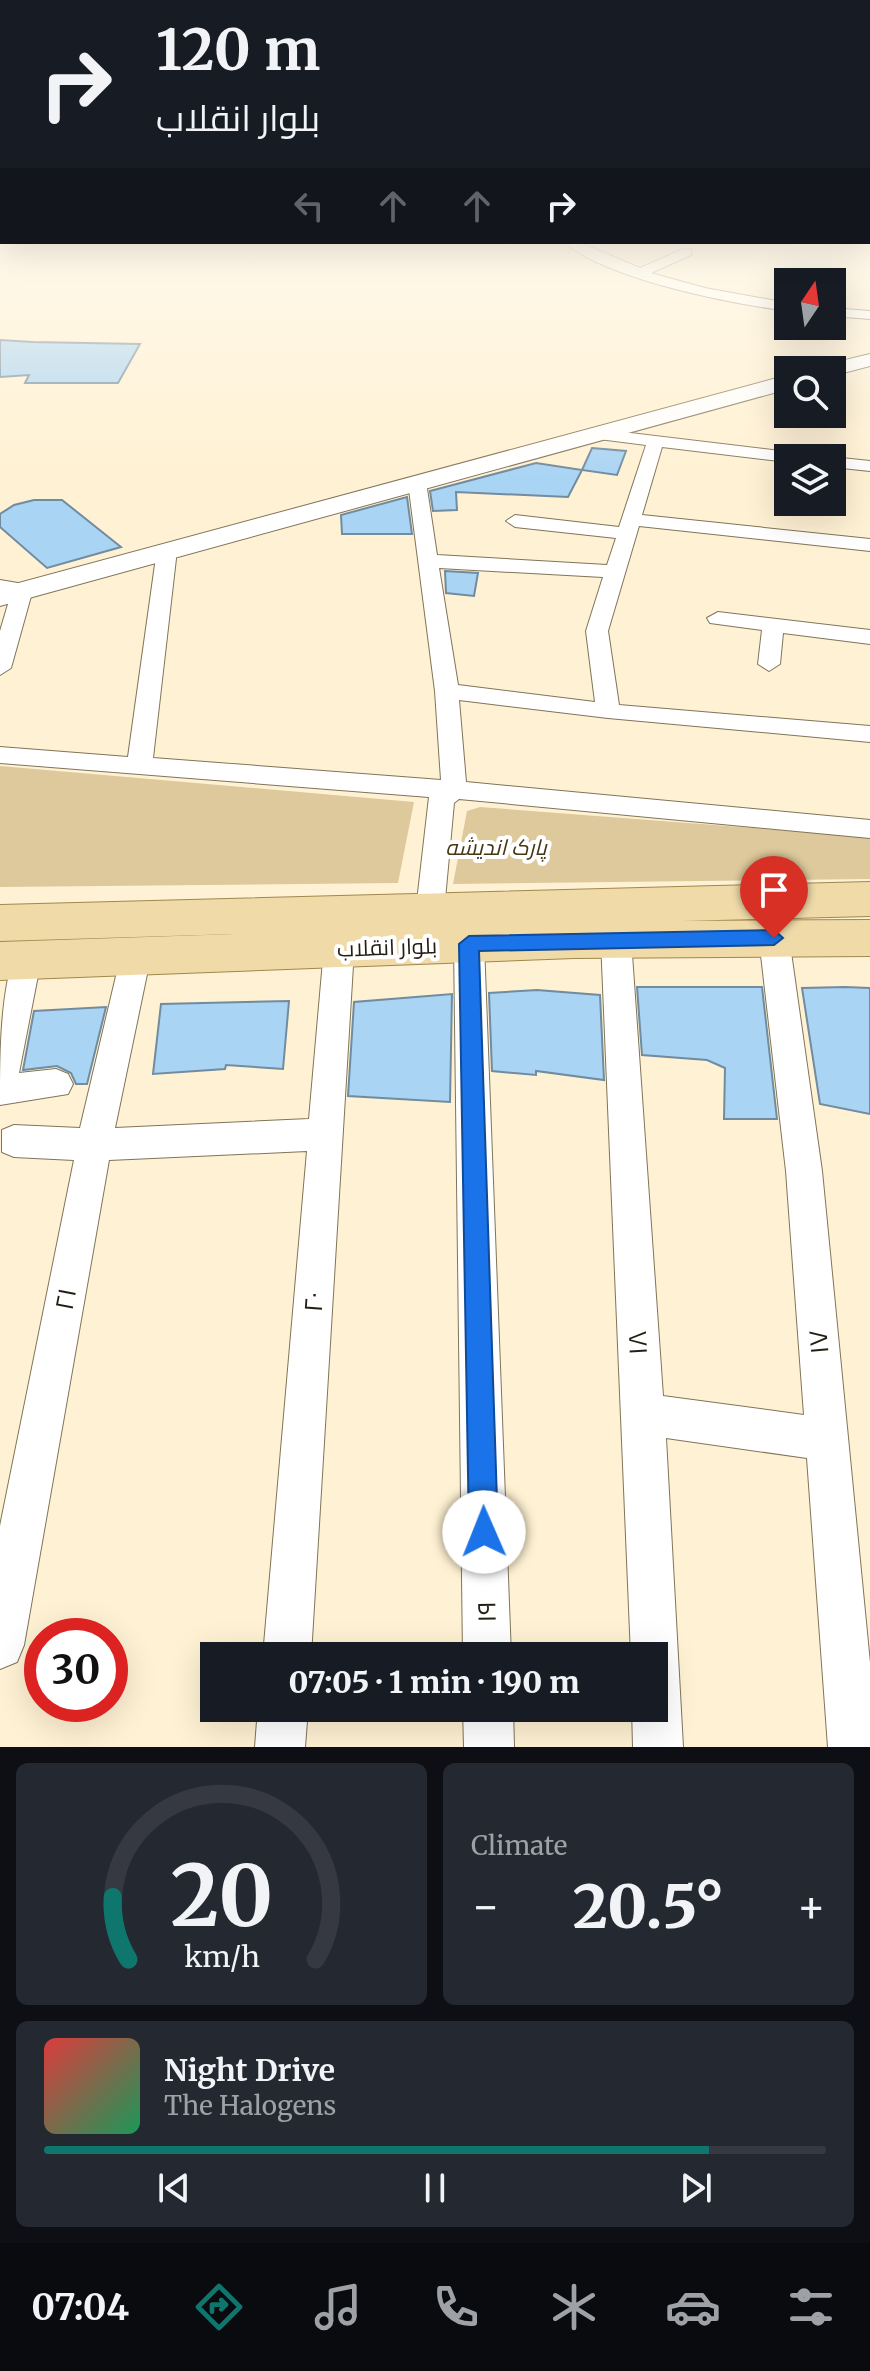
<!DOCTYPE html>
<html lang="en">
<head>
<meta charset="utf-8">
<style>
	body { margin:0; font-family:Merriweather,Cairo,serif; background:#242831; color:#f1f3f6; height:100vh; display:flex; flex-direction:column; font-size:30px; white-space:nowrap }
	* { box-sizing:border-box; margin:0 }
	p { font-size:26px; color:#9ea1a6 }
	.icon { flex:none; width:44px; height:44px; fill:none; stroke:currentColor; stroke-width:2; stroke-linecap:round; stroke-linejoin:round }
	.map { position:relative; height:1747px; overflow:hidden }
	.side { display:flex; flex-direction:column; gap:16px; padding:16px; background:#0d0f14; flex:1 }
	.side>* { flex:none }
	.guide { position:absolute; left:0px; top:0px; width:870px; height:244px; box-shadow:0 8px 32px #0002; background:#171b24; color:#f1f3f6; overflow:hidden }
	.needle { width:52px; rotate:13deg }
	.tools { position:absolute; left:774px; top:268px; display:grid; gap:16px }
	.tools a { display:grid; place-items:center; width:72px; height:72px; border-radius:0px; background:#171b24; box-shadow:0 8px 32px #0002; font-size:40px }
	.speed { position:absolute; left:24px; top:1618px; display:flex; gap:16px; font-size:40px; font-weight:700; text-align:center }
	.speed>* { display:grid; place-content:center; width:104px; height:104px; border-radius:50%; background:#171b24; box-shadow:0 8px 32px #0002; line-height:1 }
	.speed .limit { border:12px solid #d22; background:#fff; color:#111 }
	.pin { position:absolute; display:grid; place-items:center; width:68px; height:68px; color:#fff; margin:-82px -34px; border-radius:50% 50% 50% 0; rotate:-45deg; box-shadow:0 0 8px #0007 }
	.pin .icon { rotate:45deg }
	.me { position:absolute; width:88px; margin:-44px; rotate:359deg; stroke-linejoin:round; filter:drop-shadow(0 0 6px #0008) }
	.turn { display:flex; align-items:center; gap:28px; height:168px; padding:0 24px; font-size:36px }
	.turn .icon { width:104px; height:104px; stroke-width:2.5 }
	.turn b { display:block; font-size:56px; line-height:68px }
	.lanes { display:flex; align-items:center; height:76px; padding:0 24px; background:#0003; justify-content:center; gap:40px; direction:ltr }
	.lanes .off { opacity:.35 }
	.big { font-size:60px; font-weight:800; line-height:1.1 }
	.side .widget { flex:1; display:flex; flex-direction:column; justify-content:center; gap:12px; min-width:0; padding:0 28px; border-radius:12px; background:#242831 }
	.side .dial { align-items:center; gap:0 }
	.dial svg { height:208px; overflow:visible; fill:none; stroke:#363941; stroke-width:7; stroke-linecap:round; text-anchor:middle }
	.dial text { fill:#f1f3f6; stroke:none }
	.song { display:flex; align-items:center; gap:24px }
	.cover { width:96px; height:96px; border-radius:12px; background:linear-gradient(135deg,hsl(0 70% 55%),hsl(150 70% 35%)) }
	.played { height:8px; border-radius:4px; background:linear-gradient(90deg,#0f766e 85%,#363941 85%) }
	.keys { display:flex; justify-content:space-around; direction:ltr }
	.heat { display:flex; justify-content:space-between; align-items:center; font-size:44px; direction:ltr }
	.side .tiles { flex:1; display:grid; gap:16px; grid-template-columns:1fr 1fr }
	.widget:last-child { grid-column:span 2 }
	.trip { position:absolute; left:200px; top:1642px; width:468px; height:80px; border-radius:0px; background:#171b24; box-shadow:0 8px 32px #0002; font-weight:800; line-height:80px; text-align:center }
	.menu { display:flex; height:128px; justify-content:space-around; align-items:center; background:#090b0e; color:#9ea1a6 }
	.menu .icon { width:56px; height:56px }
	.menu .selected { color:#0f766e }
	.menu b { font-size:36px; color:#f1f3f6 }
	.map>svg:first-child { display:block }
</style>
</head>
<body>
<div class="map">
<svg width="870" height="1747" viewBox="0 0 870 1747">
	<rect width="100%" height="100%" fill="#fff1d3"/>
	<g fill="#ddc99b">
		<polygon points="0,766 414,802 398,883 0,887"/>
		<polygon points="480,807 870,837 870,879 453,884 467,811"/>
	</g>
	<g fill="#a9d4f4" stroke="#718b9f" stroke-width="2">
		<polygon points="0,340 33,342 140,344 118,383 25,383 29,375 0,377"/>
		<polygon points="592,448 626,451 617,475 582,470"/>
		<polygon points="536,463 582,470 568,497 456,492 457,510 433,511 430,491"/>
		<polygon points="407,497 412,534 342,534 341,515"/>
		<polygon points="34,500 62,500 121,547 47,568 0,527 0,514 14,505"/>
		<polygon points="445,571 478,573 474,596 446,593"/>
		<polygon points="637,987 762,987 777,1119 724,1119 725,1068 707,1060 642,1055"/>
		<polygon points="845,987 870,988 870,1114 820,1104 802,988"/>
		<polygon points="537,990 600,995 604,1080 536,1071 536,1075 492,1071 489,993"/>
		<polygon points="452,994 450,1102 348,1096 354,1002"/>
		<polygon points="289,1001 283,1069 226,1065 225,1069 153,1074 161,1004"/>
		<polygon points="106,1007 87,1084 76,1084 71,1073 57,1066 23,1070 34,1011"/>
	</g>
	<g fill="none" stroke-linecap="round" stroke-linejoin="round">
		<defs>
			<g id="street">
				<path d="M564 242H579L640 268 683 249H691V255L651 273 705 288 788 303V311C729 303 608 280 564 242Z"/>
				<polygon points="832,308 870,311 870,319 832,316"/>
				<path d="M597 429 797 453 806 458H788V462L662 447 642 515 870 539V551L639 526 608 631 619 705 870 726V742L608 718 459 700 466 782 870 820V838L459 799 454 803 444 910 440 918 430 921 420 918 416 910 429 797 0 763V747L128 757 157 550 167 544 177 550 153 758 441 780 435 691 408 482 417 477 426 482 437 555 607 565 616 538 515 527 506 521 515 515 619 527 646 445 591 438 589 434ZM439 568 603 577 586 631 595 702 458 685Z"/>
				<polygon points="832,457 870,461 870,471 832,467 832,458 827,458"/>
				<polygon points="0,580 30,585 33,589 11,668 0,675 0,631 11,594 0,592"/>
				<polygon points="718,612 870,630 870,644 783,633 780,664 769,671 758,664 762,630 710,623 707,618"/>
				<polygon points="774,927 784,930 789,938 822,1171 870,1663 870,1747 828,1747 807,1458 666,1438 683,1747 633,1747 632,1708 654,1708 654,1656 631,1656 601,940 605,932 616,928 627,932 631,940 663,1396 804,1415 786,1171 759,938 764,930"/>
				<polygon points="469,932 480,936 484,944 511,1656 463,1656 454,944 458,936"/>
				<polygon points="339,937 350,941 354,949 311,1656 263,1656 307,1151 109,1160 24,1645 17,1662 0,1669 0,1526 74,1160 14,1157 2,1152 2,1130 14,1125 80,1128 121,955 125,947 136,943 147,947 151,955 115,1128 309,1119 324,949 328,941"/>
				<path d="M26 948 37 952 41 960 19 1073 56 1069 68 1074 73 1084 68 1094 0 1105C0 1056 0 996 15 952Z"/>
				<polygon points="258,1708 308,1708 305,1747 255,1747"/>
				<polygon points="463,1708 513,1708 514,1747 464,1747"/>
			</g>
			<g id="secondary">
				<polygon points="870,354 870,366 832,376 832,370 821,370 824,365"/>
				<polygon points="788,375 788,389 0,606 0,588"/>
			</g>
			<polygon id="primary" points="870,882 870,916 682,921 870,920 870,956 574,958 0,980 0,942 235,934 0,941 0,905"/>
		</defs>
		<use href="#street" stroke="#807459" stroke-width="2"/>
		<use href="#secondary" stroke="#807459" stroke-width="2"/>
		<use href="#primary" stroke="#a0884e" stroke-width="2"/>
		<use href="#street" fill="#fff" fill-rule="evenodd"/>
		<use href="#secondary" fill="#fff" fill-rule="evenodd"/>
		<use href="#primary" fill="#efdaa8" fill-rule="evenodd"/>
	</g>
	<linearGradient id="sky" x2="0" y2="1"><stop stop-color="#92a6a5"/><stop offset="0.49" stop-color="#fff9eb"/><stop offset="1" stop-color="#fff9eb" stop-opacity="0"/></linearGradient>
	<rect width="870" height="479" fill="url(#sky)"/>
	<polygon fill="#1a73e8" stroke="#114b97" stroke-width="2" points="774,930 783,938 774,945 479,951 498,1532 494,1543 484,1547 473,1543 469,1532 459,944 469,936"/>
	<g text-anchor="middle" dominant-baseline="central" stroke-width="8" stroke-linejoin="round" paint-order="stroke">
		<g font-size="22" font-style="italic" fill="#463714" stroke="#fff">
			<text x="496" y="847">پارک اندیشه</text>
		</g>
		<g font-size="22" fill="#231e13" stroke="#fff">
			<text transform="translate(387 947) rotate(-2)">بلوار انقلاب</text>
		</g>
		<g font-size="26" fill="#231e13" stroke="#fff">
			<text transform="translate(65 1299) rotate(-79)">۲۱</text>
			<text transform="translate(313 1302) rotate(-86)">۲۰</text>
			<text transform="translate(818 1342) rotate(-95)">۱۷</text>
			<text transform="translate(637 1343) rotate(-93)">۱۸</text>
			<text transform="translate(486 1612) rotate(-91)">۱۹</text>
		</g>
	</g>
</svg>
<div class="tools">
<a><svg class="needle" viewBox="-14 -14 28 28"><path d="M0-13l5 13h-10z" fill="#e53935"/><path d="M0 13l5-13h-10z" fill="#9ea1a6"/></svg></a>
<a><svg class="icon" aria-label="search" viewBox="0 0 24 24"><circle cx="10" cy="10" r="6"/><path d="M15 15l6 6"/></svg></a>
<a><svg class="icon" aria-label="layers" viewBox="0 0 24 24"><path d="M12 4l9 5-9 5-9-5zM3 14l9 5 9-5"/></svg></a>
</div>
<div class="speed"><div class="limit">30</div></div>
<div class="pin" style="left:774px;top:938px;background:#d93025"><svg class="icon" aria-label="arrive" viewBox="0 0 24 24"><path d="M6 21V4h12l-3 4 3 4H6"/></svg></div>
<svg class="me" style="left:484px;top:1532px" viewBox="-20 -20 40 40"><circle r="19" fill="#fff"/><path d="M0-13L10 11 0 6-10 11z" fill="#1a73e8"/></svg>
<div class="trip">07:05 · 1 min · 190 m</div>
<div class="guide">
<div class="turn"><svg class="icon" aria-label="right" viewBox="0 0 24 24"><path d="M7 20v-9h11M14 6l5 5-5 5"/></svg><div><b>120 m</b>بلوار انقلاب</div></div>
<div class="lanes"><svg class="icon off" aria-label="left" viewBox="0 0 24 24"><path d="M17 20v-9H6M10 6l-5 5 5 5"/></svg><svg class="icon off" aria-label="ahead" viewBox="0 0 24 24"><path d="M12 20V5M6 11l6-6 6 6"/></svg><svg class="icon off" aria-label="ahead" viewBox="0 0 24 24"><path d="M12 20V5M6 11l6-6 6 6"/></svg><svg class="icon" aria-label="right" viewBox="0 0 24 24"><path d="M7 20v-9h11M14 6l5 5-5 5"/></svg></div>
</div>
</div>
<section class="side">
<div class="tiles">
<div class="widget dial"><svg viewBox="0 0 100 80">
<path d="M14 69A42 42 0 1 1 86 69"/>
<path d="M14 69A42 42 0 0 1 8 45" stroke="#0f766e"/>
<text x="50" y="56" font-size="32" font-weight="700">20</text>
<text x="50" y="72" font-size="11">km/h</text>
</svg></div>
<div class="widget"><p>Climate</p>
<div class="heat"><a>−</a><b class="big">20.5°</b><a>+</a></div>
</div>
<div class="widget">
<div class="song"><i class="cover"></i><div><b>Night Drive</b><p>The Halogens</p></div></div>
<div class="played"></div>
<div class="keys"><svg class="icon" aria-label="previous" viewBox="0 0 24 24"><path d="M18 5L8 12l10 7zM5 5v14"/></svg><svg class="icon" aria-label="pause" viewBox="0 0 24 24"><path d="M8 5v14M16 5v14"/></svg><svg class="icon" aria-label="next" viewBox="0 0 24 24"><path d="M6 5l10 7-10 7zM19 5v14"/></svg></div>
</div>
</div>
</section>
<nav class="menu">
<b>07:04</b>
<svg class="icon selected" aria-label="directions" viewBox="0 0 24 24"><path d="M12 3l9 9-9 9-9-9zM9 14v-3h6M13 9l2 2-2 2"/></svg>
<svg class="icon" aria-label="music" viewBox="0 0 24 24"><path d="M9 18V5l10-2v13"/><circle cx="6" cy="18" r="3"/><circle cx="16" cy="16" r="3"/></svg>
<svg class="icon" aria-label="phone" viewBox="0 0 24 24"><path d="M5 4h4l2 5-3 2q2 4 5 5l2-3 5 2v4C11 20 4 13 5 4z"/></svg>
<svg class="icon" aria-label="climate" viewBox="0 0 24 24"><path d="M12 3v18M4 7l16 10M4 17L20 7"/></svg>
<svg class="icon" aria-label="car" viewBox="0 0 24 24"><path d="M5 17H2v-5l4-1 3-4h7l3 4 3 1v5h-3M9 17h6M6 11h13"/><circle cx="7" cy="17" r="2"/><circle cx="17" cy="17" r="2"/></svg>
<svg class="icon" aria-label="filters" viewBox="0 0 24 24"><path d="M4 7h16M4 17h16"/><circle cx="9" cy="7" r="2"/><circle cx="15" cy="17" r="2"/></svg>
</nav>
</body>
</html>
